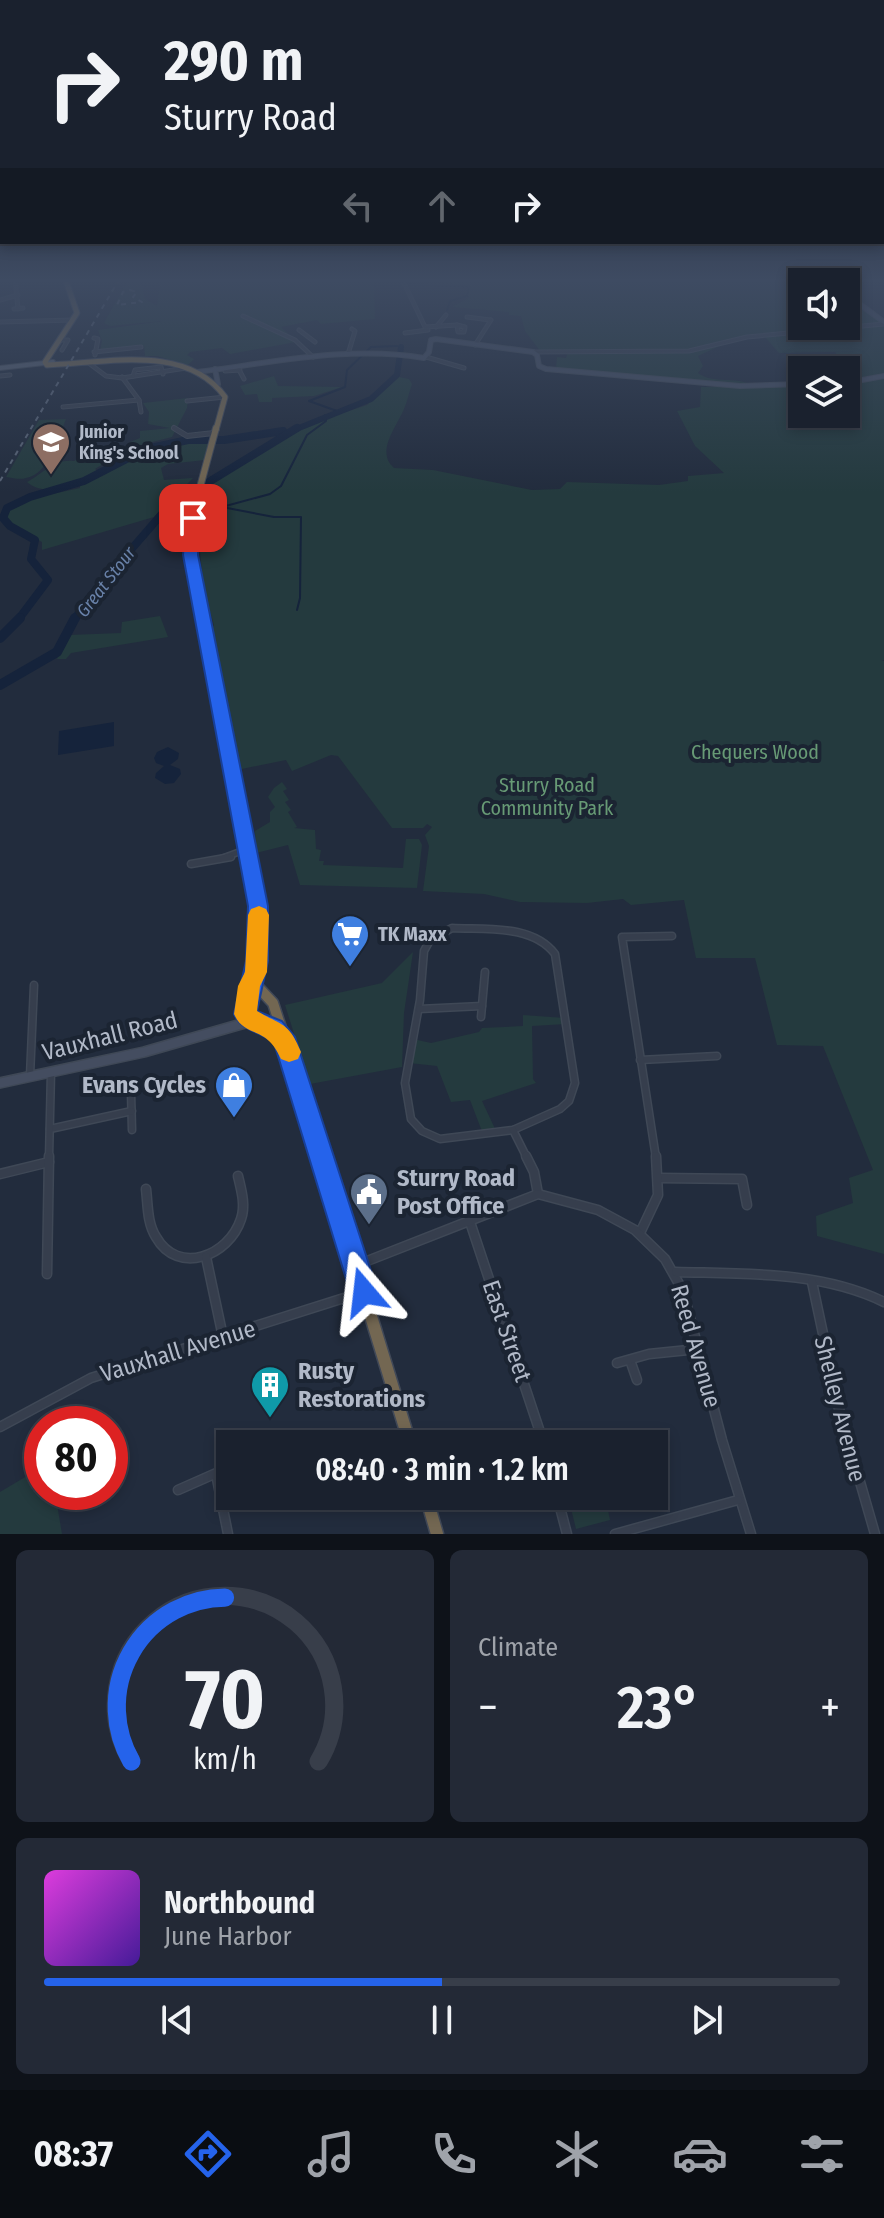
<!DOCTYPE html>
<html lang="en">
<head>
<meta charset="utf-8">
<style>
	body { margin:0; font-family:"Fira Sans Condensed",sans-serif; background:#232936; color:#f1f3f6; height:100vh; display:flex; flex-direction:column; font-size:30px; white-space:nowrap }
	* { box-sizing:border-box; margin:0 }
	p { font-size:26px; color:#9fa3aa }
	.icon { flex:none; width:44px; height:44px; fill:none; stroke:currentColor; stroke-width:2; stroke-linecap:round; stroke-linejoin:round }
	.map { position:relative; height:1534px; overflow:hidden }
	.panel { display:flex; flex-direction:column; gap:16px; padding:16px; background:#0e1219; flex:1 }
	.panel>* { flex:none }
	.banner { position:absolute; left:0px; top:0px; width:884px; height:244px; box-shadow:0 4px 12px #0003,0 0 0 2px #383e4a; background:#1a212e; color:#f1f3f6; overflow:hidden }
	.tools { position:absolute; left:788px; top:268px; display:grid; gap:16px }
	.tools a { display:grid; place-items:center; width:72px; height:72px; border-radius:0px; background:#1a212e; box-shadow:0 4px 12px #0003,0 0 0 2px #383e4a; font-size:40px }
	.speed { position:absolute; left:24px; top:1406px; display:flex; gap:16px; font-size:40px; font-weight:700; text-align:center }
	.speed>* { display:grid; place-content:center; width:104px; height:104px; border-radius:50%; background:#1a212e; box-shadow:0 4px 12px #0003,0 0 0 2px #383e4a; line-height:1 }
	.speed .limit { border:12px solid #d22; background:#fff; color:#111 }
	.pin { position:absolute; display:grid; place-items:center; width:68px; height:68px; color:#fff; margin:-34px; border-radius:16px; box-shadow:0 4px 12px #0006 }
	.me { position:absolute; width:88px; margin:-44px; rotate:343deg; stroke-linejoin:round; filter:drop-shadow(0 0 6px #0008) }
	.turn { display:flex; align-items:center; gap:28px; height:168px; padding:0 32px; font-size:36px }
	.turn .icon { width:104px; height:104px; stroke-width:2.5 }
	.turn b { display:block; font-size:56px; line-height:68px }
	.lanes { display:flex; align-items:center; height:76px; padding:0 32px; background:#0003; justify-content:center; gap:40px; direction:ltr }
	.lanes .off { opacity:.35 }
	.big { font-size:60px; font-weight:600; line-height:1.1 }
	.panel .widget { flex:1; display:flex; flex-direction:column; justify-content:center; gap:12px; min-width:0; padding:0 28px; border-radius:12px; background:#232936 }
	.panel .dial { align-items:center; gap:0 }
	.dial svg { height:208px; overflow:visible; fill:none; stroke:#383e4a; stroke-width:7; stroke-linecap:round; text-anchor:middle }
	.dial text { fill:#f1f3f6; stroke:none }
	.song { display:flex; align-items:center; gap:24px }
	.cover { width:96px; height:96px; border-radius:12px; background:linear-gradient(135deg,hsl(300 70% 55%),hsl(260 70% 35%)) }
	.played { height:8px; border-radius:4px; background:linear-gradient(90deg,#2563eb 50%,#383e4a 50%) }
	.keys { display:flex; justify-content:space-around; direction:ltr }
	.heat { display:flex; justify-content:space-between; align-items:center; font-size:44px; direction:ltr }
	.panel .tiles { flex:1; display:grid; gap:16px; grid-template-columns:1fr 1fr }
	.widget:last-child { grid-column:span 2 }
	.trip { position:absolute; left:216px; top:1430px; width:452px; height:80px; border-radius:0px; background:#1a212e; box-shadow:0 4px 12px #0003,0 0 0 2px #383e4a; font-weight:600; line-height:80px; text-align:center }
	.tabs { display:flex; height:128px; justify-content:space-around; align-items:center; background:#0a0d12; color:#9fa3aa }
	.tabs .icon { width:56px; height:56px }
	.tabs .on { color:#2563eb }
	.tabs b { font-size:36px; color:#f1f3f6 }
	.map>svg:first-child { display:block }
</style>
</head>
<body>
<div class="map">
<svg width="884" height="1534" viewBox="0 0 884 1534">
	<rect width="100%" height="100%" fill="#222c3d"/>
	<g fill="#243a3e">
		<polygon points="129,278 140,278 145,299 157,306 161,278 374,278 375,319 321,324 317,320 281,327 296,342 230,354 222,348 190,352 187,355 194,359 188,365 157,356 145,356 144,346 100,351 102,341 98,330 163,321 110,326 104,323"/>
		<path d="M410 278H817L823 282H802V326H846V297L882 323 739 337 698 356 703 366 698 373C714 385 736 375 753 386L556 368 557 357 566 358 568 352 639 350 540 351 525 331 521 316 509 315V312L452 307 471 297 465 295 468 286Z"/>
		<polygon points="884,325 884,373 857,378 835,352 779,353 764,336"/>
		<polygon points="274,376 278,386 342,387 314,396 272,398 272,402 259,402 257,394 245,395 240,386"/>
		<path d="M399 377 409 379 412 384C409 393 407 402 404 409 397 426 375 452 394 468L433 470 532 490 560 489 567 482 659 485 688 481V476L724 473 695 446 677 411 700 407 701 387 802 386V414H846V383L884 379V660H881L884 661V1254L817 1236 816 1216 853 1203 849 1178 873 1170 823 1046 777 1045 755 958H696L684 900 631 905 623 899 587 903 520 902 484 894 423 891 429 846 425 835 432 827 427 824 423 828H392L338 756 331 755 292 771 286 760 237 770 210 633 214 625C200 581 196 533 202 488L307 425 367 405Z"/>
		<polygon points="188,398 187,408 172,437 129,448 130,442 140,438 140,431 170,428 148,424 149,412 143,403"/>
		<path d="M66 419C59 437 48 475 26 478 20 480 13 478 6 477L39 420Z"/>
		<polygon points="189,441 209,443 205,460 168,464 161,468 164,480 193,478 154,517 42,550 42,542 12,525 5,515 8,508 20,501 80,488 80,485 136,454"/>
		<path d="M91 451 111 459 95 469 98 471C77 480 47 500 27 482 42 474 55 458 74 461Z"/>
		<polygon points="160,616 168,637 71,653 66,659 57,659 69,635 121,633 122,622"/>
		<polygon points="282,782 287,789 283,791 289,800 285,802 291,810 288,812 297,827 294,828 315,830 316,849 321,850 319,861 324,861 323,865 403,868 406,839 419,839 422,845 417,888 300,885 288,845 256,853 255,831 270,822 270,812 275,807 268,797 274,788"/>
		<polygon points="413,952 404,1013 402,1067 310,1084 285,1005 382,983"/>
		<polygon points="523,1015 565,1018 566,1024 532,1026 533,1079 536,1083 482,1101 497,1133 483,1134 470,1100 451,1102 437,1066 409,1063 413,1039 431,1043 479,1032 482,1028 523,1026"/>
		<polygon points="42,1467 42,1492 55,1492 62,1534 0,1534 0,1492"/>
		<polygon points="568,1496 605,1496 610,1520 576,1529"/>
	</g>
	<g fill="#15233b">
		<polygon points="114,722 114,746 58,755 59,731"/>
		<polygon points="168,747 179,753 178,759 170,765 180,769 181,774 174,783 165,784 155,778 156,773 164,766 156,763 154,758 157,752"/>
	</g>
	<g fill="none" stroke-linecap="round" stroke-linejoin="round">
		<g stroke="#15233b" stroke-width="2">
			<polyline points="407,284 469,287 467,296 450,301 447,310"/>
			<polyline points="337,411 309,401 345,387 347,370 371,347 397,346"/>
			<polyline points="222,507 274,517 301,517 300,598 297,610"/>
			<polyline points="211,510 270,494 281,486 307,435 326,421 325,415"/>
		</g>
		<polyline stroke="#15233b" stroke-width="6" points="294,430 371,399 397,375 401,347"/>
		<g stroke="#15233b" stroke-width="8">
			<polyline points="18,620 48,580 31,559 35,540 10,526 3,518 7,508 30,497 84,481 146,449 188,440 224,440 283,431"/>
			<polyline points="74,620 89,598 168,507 297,428"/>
		</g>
		<g stroke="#15233b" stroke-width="10">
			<polyline points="0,638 20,618"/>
			<polyline points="0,685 57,652 75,618"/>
		</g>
		<defs>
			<g id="street-far4">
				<polyline points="15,278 18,309"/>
				<polyline points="404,283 425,327 457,325"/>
				<polyline points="0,300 18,295"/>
				<polyline points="14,309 23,308"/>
				<polyline points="243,316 295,340 313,357"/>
				<polyline points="467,317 490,320"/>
				<polyline points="0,322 73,320"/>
				<polygon points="457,325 465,327 464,332 458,332"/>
				<polyline points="436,327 446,315"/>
				<polyline points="299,330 315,342"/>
				<polyline points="405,333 428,330"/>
				<polyline points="94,338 98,339 95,355"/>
				<polyline points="60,340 68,340 62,350"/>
				<polyline points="475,345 491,320"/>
				<polyline points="94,352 141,347"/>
				<polyline points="533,352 689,351 747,337 884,324"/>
				<polyline points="348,354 355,331 352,329"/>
				<polyline points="426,357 464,368"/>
				<polyline points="90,364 106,376 122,378 186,368"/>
				<polyline points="238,368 244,379"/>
				<polyline points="225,371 240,370"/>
				<polyline points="0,376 10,375"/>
				<polyline points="133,376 135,370 161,367 163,374"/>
				<polyline points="122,377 139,400 141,412"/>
				<polyline points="187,401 225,397"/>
				<polyline points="63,407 139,400"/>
				<polyline points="174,428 177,430"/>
			</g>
			<polyline id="street-far3" points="174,428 187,436 214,433"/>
			<polyline id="street-far2" points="220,859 247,849"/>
			<g id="street-far1">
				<polyline points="191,864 231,857"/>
				<path d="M452 928C486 930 532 924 555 954L575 1083 569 1101 560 1109 513 1130 440 1139 422 1131 411 1119 405 1083 420 1000 424 951 430 940Z"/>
				<polyline points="419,1009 482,1006"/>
				<polyline points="481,1017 485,972"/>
				<polyline points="640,1060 717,1056"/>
				<polyline points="30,1076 34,985"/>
				<polyline points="131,1092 132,1130"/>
				<polyline points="50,1129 132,1111"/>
				<polyline points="513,1130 527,1158"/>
				<polyline points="49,1158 51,1072"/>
				<polyline points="656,1158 622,937 672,936"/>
			</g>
			<g id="street">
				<polyline points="526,1156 534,1172 538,1194"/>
				<polyline points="0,1174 49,1162"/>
				<polyline points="659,1178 742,1179 747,1205"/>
				<path d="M146 1189C148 1205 147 1223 156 1237 178 1276 229 1256 241 1219 246 1205 241 1189 238 1176"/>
				<polyline points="469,1219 544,1444"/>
				<polyline points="640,1233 658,1195 656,1156"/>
				<polyline points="206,1257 223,1337"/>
				<polyline points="357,1265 538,1194 598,1210 635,1230 665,1259 683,1291 722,1440 751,1534"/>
				<path d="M676 1272C745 1274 821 1271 884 1302"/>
				<polyline points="47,1274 49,1156"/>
				<polyline points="812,1282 839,1409 875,1534"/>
				<polyline points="630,1360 637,1380"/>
				<polyline points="617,1363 649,1354 698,1349"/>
				<polyline points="0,1427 91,1378 363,1292"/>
				<polyline points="216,1474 228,1534"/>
				<polyline points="178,1490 230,1467"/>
				<polyline points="557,1496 567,1534"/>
				<polyline points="615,1534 738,1500"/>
			</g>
			<g id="secondary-far1">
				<polyline points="820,278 827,282"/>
				<polyline points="846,294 884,322"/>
				<polyline points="215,369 218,384"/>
				<path d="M197 372C271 363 350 345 424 358L429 352 431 340 436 339 533 352 537 355 539 366 546 369 740 386 802 384"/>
				<polyline points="846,383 884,376"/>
			</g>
			<polyline id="secondary" points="0,1083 144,1052 252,1021"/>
			<polyline id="primary" points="0,368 53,362"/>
			<path id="highway-far4" d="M65 278 77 313 45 362 47 365C105 363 187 343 225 397L216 430"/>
			<polyline id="highway-far3" points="203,620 190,555 196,502 216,428"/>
			<polyline id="highway-far2" points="202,618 249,859"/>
			<g id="highway-far1">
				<polyline points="248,857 258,906 257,986 273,1003 323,1158"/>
				<polyline points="255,972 249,986 245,1014 283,1037"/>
			</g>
			<g id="highway">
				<polyline points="322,1156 410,1444"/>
				<polyline points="426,1496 437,1534"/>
			</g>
		</defs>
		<use href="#street-far4" stroke="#3f4856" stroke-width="5"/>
		<use href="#street-far3" stroke="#3f4856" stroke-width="6"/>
		<use href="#street-far2" stroke="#3f4856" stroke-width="8"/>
		<use href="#street-far1" stroke="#3f4856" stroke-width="9"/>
		<use href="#street" stroke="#3f4856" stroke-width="11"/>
		<use href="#secondary-far1" stroke="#3f4856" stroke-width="6"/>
		<use href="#secondary" stroke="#3f4856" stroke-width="12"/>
		<use href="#primary" stroke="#3f4856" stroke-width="6"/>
		<use href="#highway-far4" stroke="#414958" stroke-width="7"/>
		<use href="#highway-far3" stroke="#414958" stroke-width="8"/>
		<use href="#highway-far2" stroke="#414958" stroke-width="11"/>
		<use href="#highway-far1" stroke="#414958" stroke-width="13"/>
		<use href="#highway" stroke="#414958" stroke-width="15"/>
		<use href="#street-far4" stroke="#363e4d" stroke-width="3"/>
		<use href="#street-far3" stroke="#363e4d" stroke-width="4"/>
		<use href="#street-far2" stroke="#363e4d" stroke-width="5"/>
		<use href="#street-far1" stroke="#363e4d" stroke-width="6"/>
		<use href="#street" stroke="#363e4d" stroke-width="8"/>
		<use href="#secondary-far1" stroke="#444d60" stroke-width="4"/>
		<use href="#secondary" stroke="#444d60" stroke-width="9"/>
		<use href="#primary" stroke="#545d6d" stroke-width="4"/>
		<use href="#highway-far4" stroke="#736752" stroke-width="5"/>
		<use href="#highway-far3" stroke="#736752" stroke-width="6"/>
		<use href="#highway-far2" stroke="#736752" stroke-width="8"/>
		<use href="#highway-far1" stroke="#736752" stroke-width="10"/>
		<use href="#highway" stroke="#736752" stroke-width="12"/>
		<g stroke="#576274" stroke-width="2" stroke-dasharray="5 5" stroke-linecap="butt">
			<polygon points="130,290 137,292 133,297 142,302 117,305 123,292"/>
			<polyline points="0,481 120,278"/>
		</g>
	</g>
	<linearGradient id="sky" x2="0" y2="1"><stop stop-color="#131822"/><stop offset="0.57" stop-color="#3e4b62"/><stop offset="1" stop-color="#3e4b62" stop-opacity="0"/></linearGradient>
	<rect width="884" height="492" fill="url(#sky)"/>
	<path fill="#2563eb" stroke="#184099" stroke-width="2" d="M193 514 200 518 198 555 268 906V961L257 1011 282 1021 295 1037 378 1292 374 1301 364 1305 354 1301 350 1292 274 1043C261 1031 242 1032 234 1014L246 961 248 906 183 555 186 518Z"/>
	<path fill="#f59e0b" d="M259 906 266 909 269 915 267 972 260 986 257 1011C282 1026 288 1021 301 1052L298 1059 289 1062 281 1059C266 1024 245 1039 234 1014L238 986 245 972 248 915 251 909Z"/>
	<defs>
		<symbol id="school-pin" viewBox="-11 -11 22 30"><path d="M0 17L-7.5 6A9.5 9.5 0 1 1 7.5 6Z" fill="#8d6e63" stroke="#1b2432"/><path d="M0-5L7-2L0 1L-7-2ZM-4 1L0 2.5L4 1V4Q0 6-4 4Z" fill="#fff"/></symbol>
		<symbol id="supermarket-pin" viewBox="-11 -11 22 30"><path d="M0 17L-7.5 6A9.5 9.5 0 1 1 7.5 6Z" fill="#3f7fe0" stroke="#1b2432"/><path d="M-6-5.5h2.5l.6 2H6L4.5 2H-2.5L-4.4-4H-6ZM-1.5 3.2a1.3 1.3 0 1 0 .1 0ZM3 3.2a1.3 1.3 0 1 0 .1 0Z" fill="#fff"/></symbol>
		<symbol id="shop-pin" viewBox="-11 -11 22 30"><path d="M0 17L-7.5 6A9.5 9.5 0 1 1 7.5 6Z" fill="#3f7fe0" stroke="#1b2432"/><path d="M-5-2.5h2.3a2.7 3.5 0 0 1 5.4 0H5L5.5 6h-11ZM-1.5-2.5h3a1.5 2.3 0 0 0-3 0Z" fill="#fff"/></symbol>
		<symbol id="civic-pin" viewBox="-11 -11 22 30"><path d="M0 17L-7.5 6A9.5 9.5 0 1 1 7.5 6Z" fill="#5c6f8a" stroke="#1b2432"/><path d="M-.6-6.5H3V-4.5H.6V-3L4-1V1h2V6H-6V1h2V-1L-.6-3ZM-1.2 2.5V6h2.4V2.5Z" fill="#fff"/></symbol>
		<symbol id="building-pin" viewBox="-11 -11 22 30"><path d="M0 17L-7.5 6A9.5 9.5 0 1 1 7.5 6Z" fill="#0f9aa8" stroke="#1b2432"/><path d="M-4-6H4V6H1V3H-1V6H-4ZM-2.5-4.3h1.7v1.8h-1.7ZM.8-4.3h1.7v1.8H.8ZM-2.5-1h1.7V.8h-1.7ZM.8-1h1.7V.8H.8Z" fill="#fff"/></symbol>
	</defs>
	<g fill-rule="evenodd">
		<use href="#school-pin" x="29" y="420" width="44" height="60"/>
		<use href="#supermarket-pin" x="328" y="912" width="44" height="60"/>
		<use href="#shop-pin" x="212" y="1063" width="44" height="60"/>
		<use href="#civic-pin" x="347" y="1170" width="44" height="60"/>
		<use href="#building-pin" x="248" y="1363" width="44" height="60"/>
	</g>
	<g text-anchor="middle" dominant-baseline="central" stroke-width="8" stroke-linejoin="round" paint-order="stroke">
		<g font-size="18" font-weight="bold" fill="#b1b9c8" stroke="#1b2432" text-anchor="start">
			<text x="79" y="432">Junior<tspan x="79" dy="21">King's School</tspan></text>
		</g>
		<g font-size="18" font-style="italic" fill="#6982a9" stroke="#1b2432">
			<text transform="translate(106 582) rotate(-52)">Great Stour</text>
		</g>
		<g font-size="20" fill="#679a75" stroke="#1b2432">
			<text x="755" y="752">Chequers Wood</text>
			<text x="547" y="785">Sturry Road<tspan x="547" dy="23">Community Park</tspan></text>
		</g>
		<g font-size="20" font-weight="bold" fill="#b1b9c8" stroke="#1b2432" text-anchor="start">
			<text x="378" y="934">TK Maxx</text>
		</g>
		<g font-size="24" fill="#b1b9c8" stroke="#1b2432">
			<text transform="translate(110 1036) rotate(-14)">Vauxhall Road</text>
			<text transform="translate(507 1331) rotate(71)">East Street</text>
			<text transform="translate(696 1346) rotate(74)">Reed Avenue</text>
			<text transform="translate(178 1351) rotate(-17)">Vauxhall Avenue</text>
			<text transform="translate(840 1409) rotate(76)">Shelley Avenue</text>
		</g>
		<g font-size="24" font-weight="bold" fill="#b1b9c8" stroke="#1b2432" text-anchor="start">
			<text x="206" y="1085" text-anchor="end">Evans Cycles</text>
			<text x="397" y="1178">Sturry Road<tspan x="397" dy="28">Post Office</tspan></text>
			<text x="298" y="1371">Rusty<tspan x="298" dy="28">Restorations</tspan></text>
		</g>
	</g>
</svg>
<div class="tools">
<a><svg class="icon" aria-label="sound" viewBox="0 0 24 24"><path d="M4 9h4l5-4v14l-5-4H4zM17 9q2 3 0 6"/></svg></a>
<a><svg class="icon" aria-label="layers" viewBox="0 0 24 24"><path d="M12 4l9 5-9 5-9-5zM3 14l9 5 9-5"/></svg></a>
</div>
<div class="speed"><div class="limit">80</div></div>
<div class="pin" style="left:193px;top:518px;background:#d93025"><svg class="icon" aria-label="arrive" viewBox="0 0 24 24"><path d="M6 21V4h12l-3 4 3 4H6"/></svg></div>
<svg class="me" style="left:364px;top:1292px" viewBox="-20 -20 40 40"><path d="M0-17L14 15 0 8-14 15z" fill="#2563eb" stroke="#fff" stroke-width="4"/></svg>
<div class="trip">08:40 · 3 min · 1.2 km</div>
<div class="banner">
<div class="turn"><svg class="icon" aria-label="right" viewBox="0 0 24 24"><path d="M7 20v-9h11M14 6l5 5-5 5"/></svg><div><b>290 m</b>Sturry Road</div></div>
<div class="lanes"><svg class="icon off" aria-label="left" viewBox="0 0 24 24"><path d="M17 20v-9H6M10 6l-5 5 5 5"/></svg><svg class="icon off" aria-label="ahead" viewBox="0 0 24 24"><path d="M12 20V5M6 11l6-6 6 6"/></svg><svg class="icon" aria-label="right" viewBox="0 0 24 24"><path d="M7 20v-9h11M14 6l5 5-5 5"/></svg></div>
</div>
</div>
<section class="panel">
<div class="tiles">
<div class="widget dial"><svg viewBox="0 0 100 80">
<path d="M14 69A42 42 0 1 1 86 69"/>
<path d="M14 69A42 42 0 0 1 50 6" stroke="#2563eb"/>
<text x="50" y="56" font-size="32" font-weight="700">70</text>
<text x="50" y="72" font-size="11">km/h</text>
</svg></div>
<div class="widget"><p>Climate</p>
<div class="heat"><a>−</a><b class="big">23°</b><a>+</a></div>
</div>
<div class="widget">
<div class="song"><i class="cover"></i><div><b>Northbound</b><p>June Harbor</p></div></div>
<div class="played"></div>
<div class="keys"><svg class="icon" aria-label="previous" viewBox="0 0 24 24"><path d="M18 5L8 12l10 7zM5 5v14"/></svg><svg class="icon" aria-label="pause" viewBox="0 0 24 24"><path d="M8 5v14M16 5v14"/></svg><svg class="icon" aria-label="next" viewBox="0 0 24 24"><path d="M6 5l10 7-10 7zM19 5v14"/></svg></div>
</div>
</div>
</section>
<nav class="tabs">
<b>08:37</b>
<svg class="icon on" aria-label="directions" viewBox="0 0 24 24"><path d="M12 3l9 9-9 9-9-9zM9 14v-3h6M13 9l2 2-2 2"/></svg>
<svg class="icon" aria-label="music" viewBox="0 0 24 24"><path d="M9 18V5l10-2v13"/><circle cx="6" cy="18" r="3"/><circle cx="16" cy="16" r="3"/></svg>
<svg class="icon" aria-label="phone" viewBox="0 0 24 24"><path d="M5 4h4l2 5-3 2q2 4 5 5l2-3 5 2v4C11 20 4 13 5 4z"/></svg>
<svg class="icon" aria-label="climate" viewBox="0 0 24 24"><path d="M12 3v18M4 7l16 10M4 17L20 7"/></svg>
<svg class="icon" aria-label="car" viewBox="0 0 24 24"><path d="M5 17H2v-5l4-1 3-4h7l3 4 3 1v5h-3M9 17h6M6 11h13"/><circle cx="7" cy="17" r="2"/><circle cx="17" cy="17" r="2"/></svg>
<svg class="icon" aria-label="filters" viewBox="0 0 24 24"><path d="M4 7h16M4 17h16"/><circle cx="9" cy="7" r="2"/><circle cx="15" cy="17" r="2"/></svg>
</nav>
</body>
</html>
